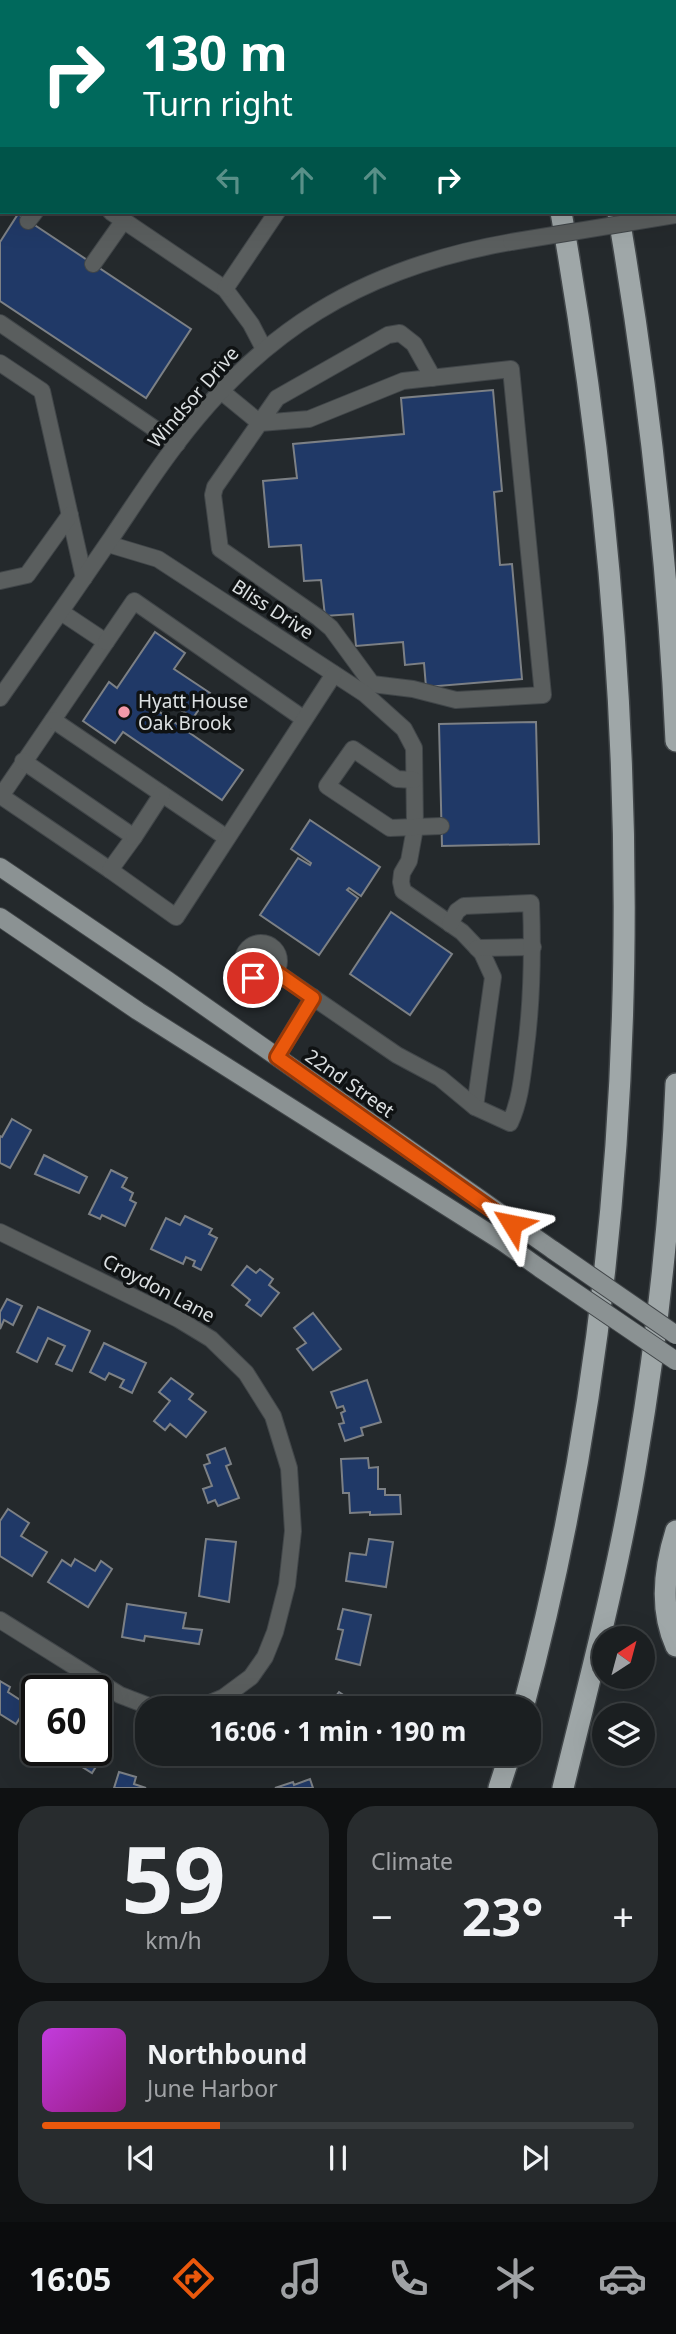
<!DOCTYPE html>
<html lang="en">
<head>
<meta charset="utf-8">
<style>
	body { margin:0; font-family:"Noto Sans",sans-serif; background:#282c2e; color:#f1f3f6; height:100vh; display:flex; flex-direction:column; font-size:26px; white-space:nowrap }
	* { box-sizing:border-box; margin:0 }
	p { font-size:23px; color:#a0a2a5 }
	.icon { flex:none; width:38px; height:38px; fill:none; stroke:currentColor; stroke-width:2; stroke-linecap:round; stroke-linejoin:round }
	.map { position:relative; height:1788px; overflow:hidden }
	.drawer { display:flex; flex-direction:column; gap:18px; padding:18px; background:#0f1112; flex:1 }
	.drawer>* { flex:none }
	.top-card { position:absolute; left:0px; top:0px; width:677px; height:214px; box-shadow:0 7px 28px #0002,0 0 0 2px #393d3f; background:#00695c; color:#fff; overflow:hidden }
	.needle { width:46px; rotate:36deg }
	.controls { position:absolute; left:592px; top:1626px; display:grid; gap:14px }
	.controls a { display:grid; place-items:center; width:63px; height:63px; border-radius:50%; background:#1b1f21; box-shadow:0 7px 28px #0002,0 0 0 2px #393d3f; font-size:35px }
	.speed { position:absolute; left:21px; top:1675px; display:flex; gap:14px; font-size:35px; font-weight:700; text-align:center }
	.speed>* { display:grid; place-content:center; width:91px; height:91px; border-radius:50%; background:#1b1f21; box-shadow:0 7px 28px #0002,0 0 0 2px #393d3f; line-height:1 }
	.speed .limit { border:4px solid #111; border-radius:10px; background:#fff; color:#111 }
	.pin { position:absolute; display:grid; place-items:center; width:60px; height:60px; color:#fff; margin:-30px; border:4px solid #fff; border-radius:50%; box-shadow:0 2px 7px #0007 }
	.me { position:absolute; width:77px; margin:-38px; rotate:305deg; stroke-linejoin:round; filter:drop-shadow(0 0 5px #0008) }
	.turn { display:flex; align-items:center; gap:24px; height:147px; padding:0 28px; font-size:32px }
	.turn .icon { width:91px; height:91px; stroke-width:2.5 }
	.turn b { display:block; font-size:49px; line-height:60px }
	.lanes { display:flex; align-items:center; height:66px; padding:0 28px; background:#0003; justify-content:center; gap:35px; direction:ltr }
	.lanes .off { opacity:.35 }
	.big { font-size:52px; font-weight:700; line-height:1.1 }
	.drawer .widget { flex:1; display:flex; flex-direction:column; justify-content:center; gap:10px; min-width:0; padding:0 24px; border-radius:28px; background:#282c2e }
	.drawer .dial { align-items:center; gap:0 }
	.dial b { font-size:91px; line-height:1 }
	.song { display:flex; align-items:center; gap:21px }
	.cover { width:84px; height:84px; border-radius:10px; background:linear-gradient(135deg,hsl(290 70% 55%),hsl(310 70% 35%)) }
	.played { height:7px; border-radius:4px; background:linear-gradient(90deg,#ea580c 30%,#393d3f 30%) }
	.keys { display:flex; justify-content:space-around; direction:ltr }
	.heat { display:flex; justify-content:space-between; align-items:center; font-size:38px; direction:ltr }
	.drawer .tiles { flex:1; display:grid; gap:18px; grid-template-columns:1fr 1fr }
	.widget:last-child { grid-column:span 2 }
	.trip { position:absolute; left:135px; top:1696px; width:406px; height:70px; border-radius:28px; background:#1b1f21; box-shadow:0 7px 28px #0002,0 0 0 2px #393d3f; font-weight:700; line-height:70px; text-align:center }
	.tab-bar { display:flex; height:112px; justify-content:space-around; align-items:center; background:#0b0c0d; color:#a0a2a5 }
	.tab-bar .icon { width:49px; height:49px }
	.tab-bar .current { color:#ea580c }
	.tab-bar b { font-size:32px; color:#f1f3f6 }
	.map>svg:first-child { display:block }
</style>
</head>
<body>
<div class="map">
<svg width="676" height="1788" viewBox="0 0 676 1788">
	<rect width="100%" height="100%" fill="#24292c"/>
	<g fill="#203967" stroke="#7c8085" stroke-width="2">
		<polygon points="0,0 39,0 2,2 0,58"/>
		<polygon points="18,214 191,329 146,398 0,301 0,242"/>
		<polygon points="493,390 502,491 494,492 500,565 512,564 522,679 426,687 424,663 405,665 403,642 356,646 353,614 325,616 321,580 304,581 301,545 269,547 263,481 297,478 293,444 404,434 401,398"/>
		<polygon points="155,632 185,653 174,669 210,693 193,718 159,695 151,706 243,770 222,800 123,732 115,743 83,721 109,682 117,688"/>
		<polygon points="536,722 539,844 442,846 439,724"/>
		<polygon points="310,820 380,867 361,896 349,888 347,890 358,898 319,955 260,915 298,858 310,865 311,863 291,849"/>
		<polygon points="391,912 452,954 410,1015 350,974"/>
		<polygon points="12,1119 31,1130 10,1168 0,1163 0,1136 2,1137"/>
		<polygon points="44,1155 87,1177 79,1193 35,1174"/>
		<polygon points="111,1170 127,1178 122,1187 133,1193 130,1200 136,1203 125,1226 102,1215 100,1219 89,1214"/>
		<polygon points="185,1216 212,1229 209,1234 217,1238 201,1270 193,1266 195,1261 186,1257 183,1264 151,1249 166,1218 180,1225"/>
		<polygon points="247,1266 256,1273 260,1269 273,1279 269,1285 279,1293 261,1316 246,1305 250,1300 232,1285"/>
		<polygon points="7,1299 22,1306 13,1325 4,1320 0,1329 0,1312"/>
		<polygon points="38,1307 90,1331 72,1371 56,1364 65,1346 48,1338 37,1362 17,1352"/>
		<polygon points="313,1313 341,1349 313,1370 297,1349 306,1343 294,1328"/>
		<polygon points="104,1343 146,1363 132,1393 120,1387 124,1380 109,1373 105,1380 90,1372"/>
		<polygon points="171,1378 193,1394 189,1399 206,1412 186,1437 170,1424 165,1430 154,1421 170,1401 159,1392"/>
		<polygon points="367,1380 381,1422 361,1428 363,1435 345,1441 339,1424 344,1423 341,1413 345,1411 343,1406 337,1408 331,1392"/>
		<polygon points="225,1448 231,1464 226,1466 239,1498 218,1506 215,1500 208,1503 203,1489 212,1486 204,1465 210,1463 207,1455"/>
		<polygon points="368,1458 369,1468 378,1467 378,1489 385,1489 385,1495 400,1495 401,1514 370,1515 370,1512 350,1513 349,1493 343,1493 341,1459"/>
		<polygon points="8,1509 29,1523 21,1536 47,1552 32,1576 0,1556 0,1521"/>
		<polygon points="206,1539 236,1542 229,1602 199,1596"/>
		<polygon points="369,1539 393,1542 386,1587 346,1581 350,1553 366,1555"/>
		<polygon points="75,1559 95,1571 101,1561 112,1569 88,1607 48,1582 62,1560 71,1566"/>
		<polygon points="127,1604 186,1613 183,1628 202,1630 199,1644 145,1636 144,1641 122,1637"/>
		<polygon points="343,1609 371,1615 360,1665 336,1659 343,1630 338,1629"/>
		<polygon points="0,1681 10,1687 8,1692 28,1705 16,1724 0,1714"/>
		<polygon points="339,1692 358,1705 356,1708 327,1708"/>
		<polygon points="96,1740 108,1747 92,1773 55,1750 96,1750"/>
		<polygon points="119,1772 136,1777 134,1784 146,1788 114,1788"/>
		<polygon points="310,1779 313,1788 275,1788 293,1782 294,1785"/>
	</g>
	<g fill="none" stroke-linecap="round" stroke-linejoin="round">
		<defs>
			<g id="minor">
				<polyline points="271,0 273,2"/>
				<polyline points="351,0 354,2"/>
				<polyline points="667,0 667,2"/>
				<polyline points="78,2 79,0"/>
				<polyline points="115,2 117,0"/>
				<polyline points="676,38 676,40"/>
				<polyline points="0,137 2,138"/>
				<polyline points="0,175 2,177"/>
				<polyline points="111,212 225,289 251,324 264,349"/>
				<polyline points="28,221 35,212"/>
				<polyline points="93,264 124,220"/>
				<polyline points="225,289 277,212"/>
				<polyline points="0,323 177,444"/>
				<polyline points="0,363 42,391 84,578"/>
				<polyline points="221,391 260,423 309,419 403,381 511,369 543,695 456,700 413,689 372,684 331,628 319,618 220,549 213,495 215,487 277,398 388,335 400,333 414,344 433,378"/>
				<polyline points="108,544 158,559 365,694 404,729 414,748 415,828 409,861 402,873 401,882 403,891 462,932 482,953 493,977 475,1107"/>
				<polyline points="0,581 27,575 70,515"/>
				<polyline points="61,612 106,642 1,796 110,870"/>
				<polyline points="106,642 134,601 304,719"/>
				<path d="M0 698C38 644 75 591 112 537 131 509 149 481 169 454 258 331 362 268 511 242"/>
				<polyline points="53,720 227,838"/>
				<polyline points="23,761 134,837 110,870 176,917 334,674"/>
				<polyline points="414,780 397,779 353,749 327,786 390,828 441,826"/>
				<polyline points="134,837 162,794"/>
				<circle cx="261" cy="961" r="18"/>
				<polyline points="477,948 533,947"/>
				<path d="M276 972 397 1055 440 1078 475 1107 510 1123C520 1101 522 1079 525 1055 532 1004 533 954 531 903L464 906 457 911 450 924"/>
				<polyline points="277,1057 313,997"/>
				<polyline points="0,1232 178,1319 211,1339 246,1373 273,1416 289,1468 293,1531 287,1585 275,1632 265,1657 251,1677 224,1697 198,1708"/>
				<polyline points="0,1620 120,1695 154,1708"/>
			</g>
			<g id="major">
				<polyline points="0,867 167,980 553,1250"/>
				<polyline points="0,917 138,1011 503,1242 541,1269"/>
			</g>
			<g id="highway">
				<polyline points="517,0 517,2"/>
				<polyline points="575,0 575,2"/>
				<path d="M618 212C648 387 668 563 676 741"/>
				<path d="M676 1531C664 1569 659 1609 676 1646"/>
				<path d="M523 1708C654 1221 648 706 561 212"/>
				<polyline points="499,1788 510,1754"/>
				<path d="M563 1788C590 1678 619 1569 637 1457 658 1334 671 1209 676 1084"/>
			</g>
		</defs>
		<use href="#minor" stroke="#414649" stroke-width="18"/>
		<use href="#major" stroke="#414649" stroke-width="20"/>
		<use href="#highway" stroke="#414649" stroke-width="24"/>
		<g stroke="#74797c" stroke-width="2.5" stroke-dasharray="2 5" stroke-linecap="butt">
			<polyline points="641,0 642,2"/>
			<polyline points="676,142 676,143"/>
		</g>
		<use href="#minor" stroke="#5a5e5e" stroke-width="16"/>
		<use href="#major" stroke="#8b9293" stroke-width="18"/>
		<use href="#highway" stroke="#9fa7a8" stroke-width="21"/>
		<defs>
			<polyline id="minor-bridge" points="511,242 676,215"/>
			<g id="major-bridge">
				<polyline points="553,1250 676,1335"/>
				<polyline points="541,1269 676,1361"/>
			</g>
		</defs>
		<use href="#minor-bridge" stroke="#414649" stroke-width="18" stroke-linecap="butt"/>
		<use href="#major-bridge" stroke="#414649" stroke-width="20" stroke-linecap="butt"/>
		<use href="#minor-bridge" stroke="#5a5e5e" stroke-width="16"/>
		<use href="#major-bridge" stroke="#8b9293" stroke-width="18"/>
	</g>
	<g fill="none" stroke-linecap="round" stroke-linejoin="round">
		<defs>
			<polyline id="route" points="253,978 266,979 276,972 313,998 277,1057 512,1224"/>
		</defs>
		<use href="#route" stroke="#983908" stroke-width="18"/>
		<use href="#route" stroke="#ea580c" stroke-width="12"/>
	</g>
	<circle fill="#f39aa9" stroke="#0f1213" stroke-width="2.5" cx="124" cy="712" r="7"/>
	<g text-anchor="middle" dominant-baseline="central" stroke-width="7" stroke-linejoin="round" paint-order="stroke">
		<g font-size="19" fill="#dce0e2" stroke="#0f1213">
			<text transform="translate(193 397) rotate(-49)">Windsor Drive</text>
			<text transform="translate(273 609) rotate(33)">Bliss Drive</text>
			<text transform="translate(350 1083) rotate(35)">22nd Street</text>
			<text transform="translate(159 1288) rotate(28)">Croydon Lane</text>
		</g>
		<g font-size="19" fill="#dce0e2" stroke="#0f1213" text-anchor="start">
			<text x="138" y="701">Hyatt House<tspan x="138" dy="22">Oak Brook</tspan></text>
		</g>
	</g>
</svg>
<div class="controls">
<a><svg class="needle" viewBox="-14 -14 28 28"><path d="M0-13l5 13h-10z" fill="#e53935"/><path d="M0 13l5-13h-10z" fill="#a0a2a5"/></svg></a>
<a><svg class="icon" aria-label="layers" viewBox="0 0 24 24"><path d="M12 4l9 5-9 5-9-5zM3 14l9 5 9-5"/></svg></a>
</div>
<div class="speed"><div class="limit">60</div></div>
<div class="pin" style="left:253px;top:978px;background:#d93025"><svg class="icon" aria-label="arrive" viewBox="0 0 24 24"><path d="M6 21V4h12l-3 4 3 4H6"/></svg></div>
<svg class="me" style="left:512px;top:1224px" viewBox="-20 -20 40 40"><path d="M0-17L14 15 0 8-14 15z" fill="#ea580c" stroke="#fff" stroke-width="4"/></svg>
<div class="trip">16:06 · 1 min · 190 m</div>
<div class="top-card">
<div class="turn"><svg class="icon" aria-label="right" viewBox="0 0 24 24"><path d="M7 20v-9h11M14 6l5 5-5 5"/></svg><div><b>130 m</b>Turn right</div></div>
<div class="lanes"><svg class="icon off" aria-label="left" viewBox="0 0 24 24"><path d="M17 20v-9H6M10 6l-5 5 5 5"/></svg><svg class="icon off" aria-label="ahead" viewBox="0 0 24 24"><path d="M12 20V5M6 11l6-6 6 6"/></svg><svg class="icon off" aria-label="ahead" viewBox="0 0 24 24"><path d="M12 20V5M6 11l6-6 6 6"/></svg><svg class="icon" aria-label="right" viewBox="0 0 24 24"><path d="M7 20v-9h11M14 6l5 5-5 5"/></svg></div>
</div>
</div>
<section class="drawer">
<div class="tiles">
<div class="widget dial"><b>59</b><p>km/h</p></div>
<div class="widget"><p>Climate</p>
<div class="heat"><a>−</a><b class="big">23°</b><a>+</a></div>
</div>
<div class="widget">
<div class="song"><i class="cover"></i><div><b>Northbound</b><p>June Harbor</p></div></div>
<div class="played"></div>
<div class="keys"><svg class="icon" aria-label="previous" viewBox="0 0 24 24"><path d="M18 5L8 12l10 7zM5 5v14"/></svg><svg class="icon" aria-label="pause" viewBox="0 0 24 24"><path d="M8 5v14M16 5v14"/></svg><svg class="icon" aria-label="next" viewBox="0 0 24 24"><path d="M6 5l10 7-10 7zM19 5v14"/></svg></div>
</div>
</div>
</section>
<nav class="tab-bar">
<b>16:05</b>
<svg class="icon current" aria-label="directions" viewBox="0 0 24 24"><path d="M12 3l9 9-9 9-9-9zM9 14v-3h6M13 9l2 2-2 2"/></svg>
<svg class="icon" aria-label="music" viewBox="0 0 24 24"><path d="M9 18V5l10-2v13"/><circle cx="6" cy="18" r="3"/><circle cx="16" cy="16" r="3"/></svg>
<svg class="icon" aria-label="phone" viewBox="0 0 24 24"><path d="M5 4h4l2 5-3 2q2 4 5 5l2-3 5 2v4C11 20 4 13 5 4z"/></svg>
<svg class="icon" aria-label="climate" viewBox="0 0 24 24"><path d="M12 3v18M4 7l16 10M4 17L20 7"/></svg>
<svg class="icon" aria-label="car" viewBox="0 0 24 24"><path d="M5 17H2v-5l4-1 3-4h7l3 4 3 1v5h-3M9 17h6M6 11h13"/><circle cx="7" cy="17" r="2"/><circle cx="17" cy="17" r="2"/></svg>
</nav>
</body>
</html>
